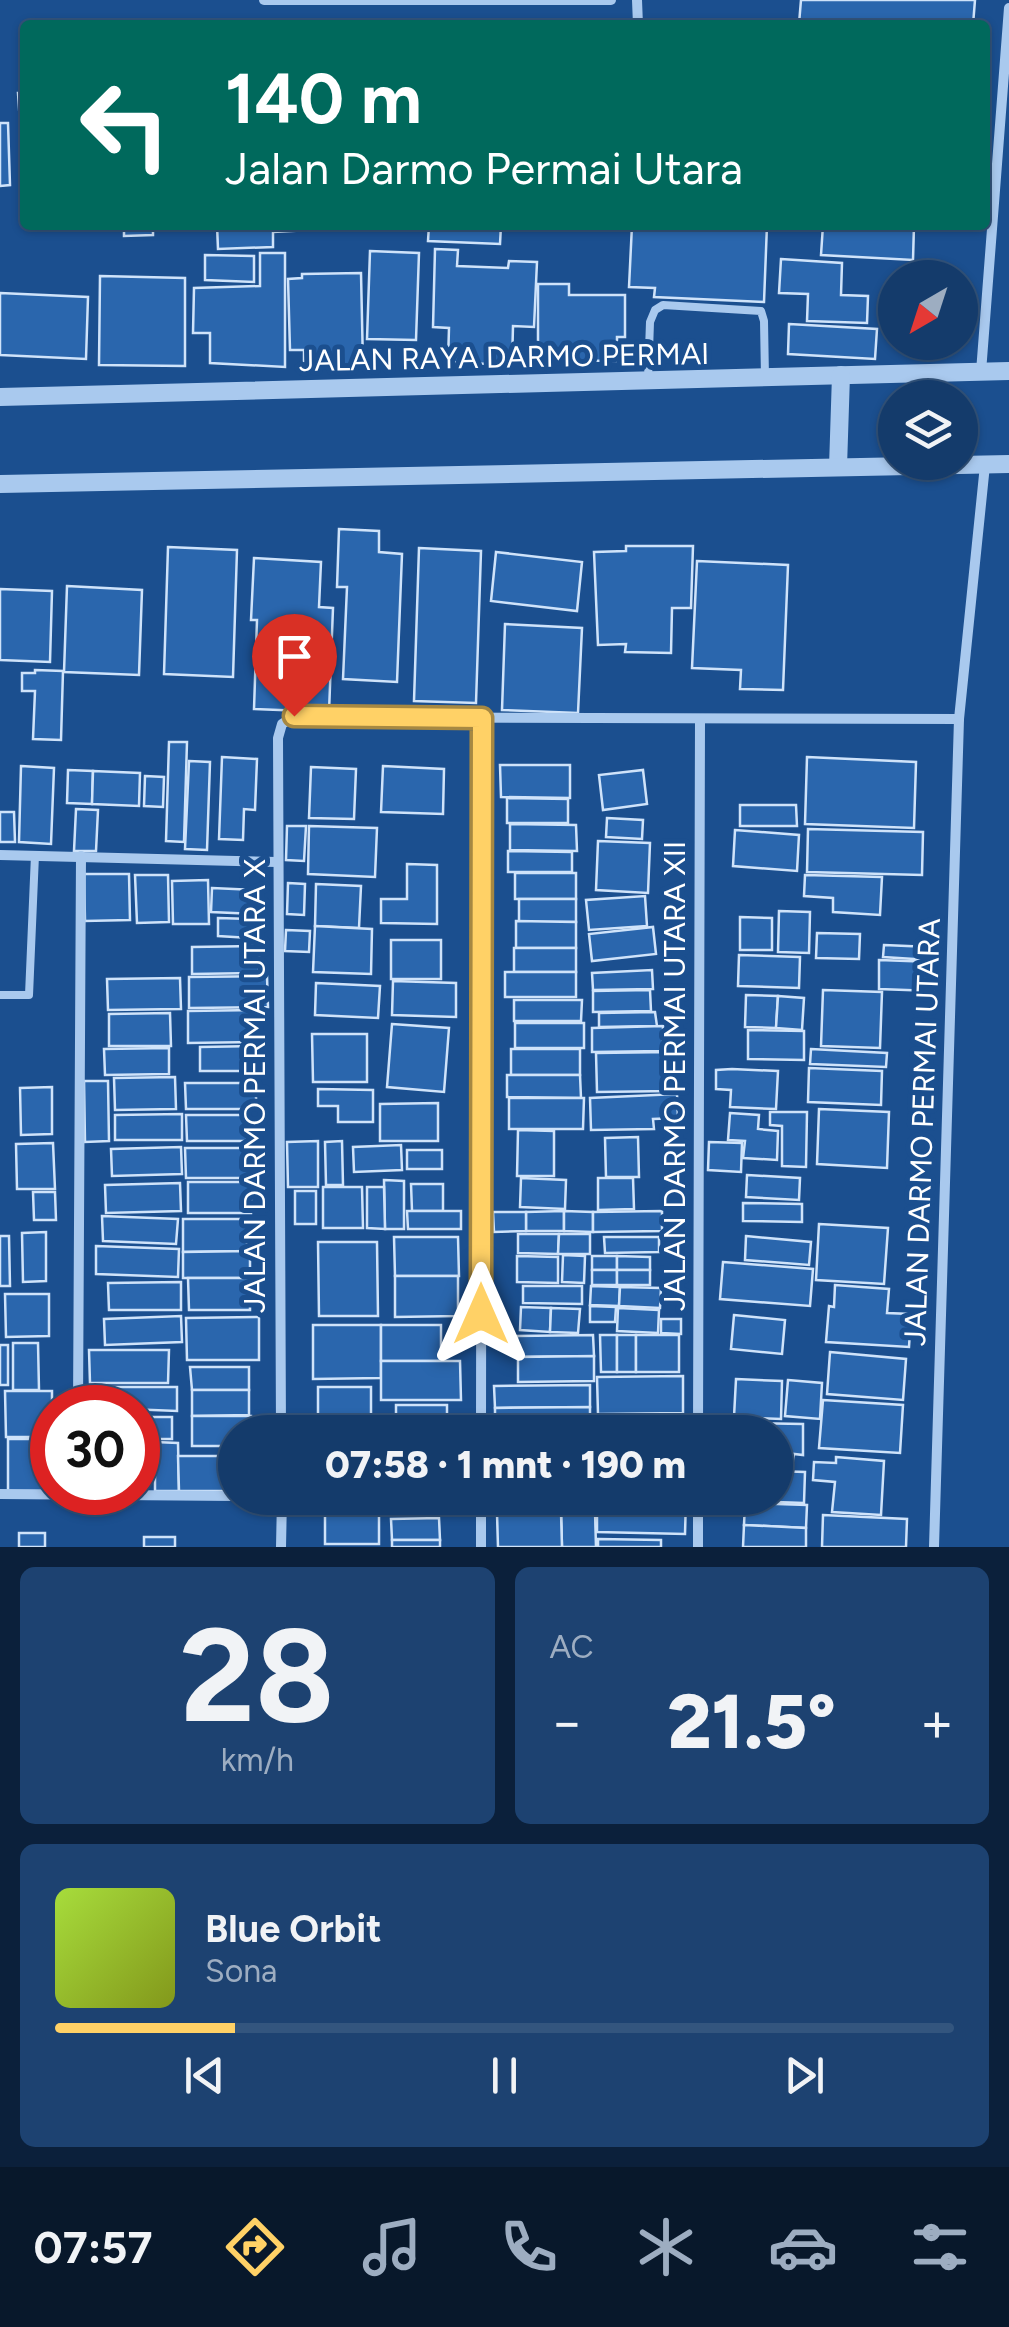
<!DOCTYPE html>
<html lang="id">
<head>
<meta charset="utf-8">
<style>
	body { margin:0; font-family:Figtree,sans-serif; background:#1d4271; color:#f1f3f6; height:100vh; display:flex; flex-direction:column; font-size:38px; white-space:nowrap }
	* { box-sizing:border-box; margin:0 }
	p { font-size:32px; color:#9dadc1 }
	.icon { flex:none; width:55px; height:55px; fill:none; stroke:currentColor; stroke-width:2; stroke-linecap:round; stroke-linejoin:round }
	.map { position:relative; height:1547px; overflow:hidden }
	.sheet { display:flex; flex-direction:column; gap:20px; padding:20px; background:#0b203b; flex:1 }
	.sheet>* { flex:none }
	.hud { position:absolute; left:20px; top:20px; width:970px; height:210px; border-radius:10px; box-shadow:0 2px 8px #0004,0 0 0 2px #33557e; background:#00695c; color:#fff; overflow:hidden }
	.needle { width:65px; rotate:219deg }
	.fabs { position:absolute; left:878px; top:260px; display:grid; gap:20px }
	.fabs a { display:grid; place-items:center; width:100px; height:100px; border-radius:50%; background:#143b6b; box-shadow:0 2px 8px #0004,0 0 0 2px #33557e; font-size:50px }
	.speed { position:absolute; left:30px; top:1385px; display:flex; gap:20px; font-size:50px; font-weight:700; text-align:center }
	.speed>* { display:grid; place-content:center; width:130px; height:130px; border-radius:50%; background:#143b6b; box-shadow:0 2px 8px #0004,0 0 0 2px #33557e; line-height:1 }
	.speed .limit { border:15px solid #d22; background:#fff; color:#111 }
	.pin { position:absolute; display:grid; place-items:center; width:85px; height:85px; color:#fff; margin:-102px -42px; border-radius:50% 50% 50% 0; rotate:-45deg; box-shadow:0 0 10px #0007 }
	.pin .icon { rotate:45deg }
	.me { position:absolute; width:110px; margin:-55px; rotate:0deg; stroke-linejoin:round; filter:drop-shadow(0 0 8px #0008) }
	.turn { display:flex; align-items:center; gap:35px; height:210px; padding:0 40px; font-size:45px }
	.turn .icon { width:130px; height:130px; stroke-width:2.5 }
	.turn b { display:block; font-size:70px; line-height:85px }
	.big { font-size:75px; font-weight:800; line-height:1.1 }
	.sheet .widget { flex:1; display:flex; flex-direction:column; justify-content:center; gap:15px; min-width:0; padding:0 35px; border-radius:15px; background:#1d4271 }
	.sheet .dial { align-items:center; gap:0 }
	.dial b { font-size:130px; line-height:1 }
	.song { display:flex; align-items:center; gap:30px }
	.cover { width:120px; height:120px; border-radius:15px; background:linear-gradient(135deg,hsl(80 70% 55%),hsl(70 70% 35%)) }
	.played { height:10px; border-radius:5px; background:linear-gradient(90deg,#ffd166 20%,#33557e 20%) }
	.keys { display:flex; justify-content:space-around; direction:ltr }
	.heat { display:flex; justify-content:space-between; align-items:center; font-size:55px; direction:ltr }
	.sheet .tiles { flex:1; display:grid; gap:20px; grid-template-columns:1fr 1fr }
	.widget:last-child { grid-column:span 2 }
	.trip { position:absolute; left:218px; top:1415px; width:575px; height:100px; border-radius:50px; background:#143b6b; box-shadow:0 2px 8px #0004,0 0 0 2px #33557e; font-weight:800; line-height:100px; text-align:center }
	.tab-bar { display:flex; height:160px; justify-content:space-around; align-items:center; background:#08182b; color:#9dadc1 }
	.tab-bar .icon { width:70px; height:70px }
	.tab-bar .active { color:#ffd166 }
	.tab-bar b { font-size:45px; color:#f1f3f6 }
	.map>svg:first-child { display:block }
</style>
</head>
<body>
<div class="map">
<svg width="1009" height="1547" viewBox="0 0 1009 1547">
	<rect width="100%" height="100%" fill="#1b4f8f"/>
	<g fill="#2a66ad" stroke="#cfe3fa" stroke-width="2.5">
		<polygon points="801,0 975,0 973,25 799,24"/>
		<polygon points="18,93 25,93 25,168 23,168"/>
		<polygon points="0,123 8,123 10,185 0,186"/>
		<polygon points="124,225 153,225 153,235 124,236"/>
		<polygon points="217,225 309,225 309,230 273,232 273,247 218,249"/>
		<polygon points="429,225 501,225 500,244 428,241"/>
		<polygon points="632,225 767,225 764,302 654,297 655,288 629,287"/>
		<polygon points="823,225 914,225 913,260 821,255"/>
		<polygon points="435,249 458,250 457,266 508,268 509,261 537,262 534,327 513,326 512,365 448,362 449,328 433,327"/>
		<polygon points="370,251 419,253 416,340 367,339"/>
		<polygon points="260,253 285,253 285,367 210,363 210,333 193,333 194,288 260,286"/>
		<polygon points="205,255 254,256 254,282 205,280"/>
		<polygon points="781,259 842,263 841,295 868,296 867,323 807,321 808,294 779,293"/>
		<polygon points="361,273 363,365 304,365 304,350 290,350 288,279 302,278 302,274"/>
		<polygon points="100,276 185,278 185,366 99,365"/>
		<polygon points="538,284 569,284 569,295 625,295 625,337 617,337 617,361 538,360"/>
		<polygon points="0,293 88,297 86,359 0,355"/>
		<polygon points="789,324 877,329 875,359 788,354"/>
		<polygon points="339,529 379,531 379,552 402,554 397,682 343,679 347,587 337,587"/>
		<polygon points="626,546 693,546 691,608 672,608 671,653 625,652 626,644 598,645 594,552 626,551"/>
		<polygon points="168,547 237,550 233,677 164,674"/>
		<polygon points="419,548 481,551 476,703 414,701"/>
		<polygon points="496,552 582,562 577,611 491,601"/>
		<polygon points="254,558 321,562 319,607 333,608 329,712 254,709 257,620 251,620"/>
		<polygon points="697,561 788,565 783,690 740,689 741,670 692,668"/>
		<polygon points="67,586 142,590 139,675 64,672"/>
		<polygon points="0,589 52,591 50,662 0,660"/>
		<polygon points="505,624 582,628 578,713 502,710"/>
		<polygon points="35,670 63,671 61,740 33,739 35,691 22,691 22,673 35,673"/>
		<polygon points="169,742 187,742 184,842 166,841"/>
		<polygon points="222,757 257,759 255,810 244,809 243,840 219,839"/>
		<polygon points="807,757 916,762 914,828 805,824"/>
		<polygon points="189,761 210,762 207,850 185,849"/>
		<polygon points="500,765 570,765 570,798 501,797"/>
		<polygon points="21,766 54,768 51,844 19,842"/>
		<polygon points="383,766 444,769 443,814 381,812"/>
		<polygon points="311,767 356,769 354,819 309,818"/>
		<polygon points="68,770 93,771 92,804 67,803"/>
		<polygon points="643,770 647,804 603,810 599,775"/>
		<polygon points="93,771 140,773 139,806 92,804"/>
		<polygon points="145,776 164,777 163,807 144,806"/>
		<polygon points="507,798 568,799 568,823 507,823"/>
		<polygon points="740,805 796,805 797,826 740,826"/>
		<polygon points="76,809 98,810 96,851 74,851"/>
		<polygon points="0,812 14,812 15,842 0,842"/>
		<polygon points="607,818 643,820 642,839 606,837"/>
		<polygon points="510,824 576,825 577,851 510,850"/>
		<polygon points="287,826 306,826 304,861 286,860"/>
		<polygon points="309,826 377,828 375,877 308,874"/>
		<polygon points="808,829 923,832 922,875 807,872"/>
		<polygon points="735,830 799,835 797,871 733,866"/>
		<polygon points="598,841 650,843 648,893 596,890"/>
		<polygon points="508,851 572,852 572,872 508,872"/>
		<polygon points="407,864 437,865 437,924 381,923 381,899 407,899"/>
		<rect x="515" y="873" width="61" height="26"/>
		<polygon points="84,874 129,874 130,920 85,921"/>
		<polygon points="135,875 168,875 169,922 137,923"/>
		<polygon points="805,875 882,877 880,915 833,912 833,898 804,896"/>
		<polygon points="208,880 209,924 173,924 172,881"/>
		<polygon points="288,883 305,884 304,915 287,914"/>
		<polygon points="316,884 361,886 359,928 315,926"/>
		<polygon points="212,888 257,890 256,914 211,912"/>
		<polygon points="645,896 647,926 589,930 586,900"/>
		<rect x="519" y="899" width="57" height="23"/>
		<polygon points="779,911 810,912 809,953 778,952"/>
		<polygon points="740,917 772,918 772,950 740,950"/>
		<polygon points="218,918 251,919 250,938 218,936"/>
		<polygon points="516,921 576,922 576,948 516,948"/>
		<polygon points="315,926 372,929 371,974 313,972"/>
		<polygon points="653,927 656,954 592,961 589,934"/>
		<polygon points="286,930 310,931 309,952 285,951"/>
		<polygon points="817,933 860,934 859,959 816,958"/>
		<rect x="391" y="940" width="50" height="39"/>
		<polygon points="884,945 930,947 930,960 883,957"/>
		<polygon points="259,946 259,973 192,974 192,947"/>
		<rect x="514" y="948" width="62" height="24"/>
		<polygon points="739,955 800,957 799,988 738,986"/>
		<polygon points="879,960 934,962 933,991 879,989"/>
		<polygon points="652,970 653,989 593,990 592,973"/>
		<rect x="505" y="972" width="71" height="25"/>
		<polygon points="267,976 268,1007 189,1008 189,977"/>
		<polygon points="180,978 181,1009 108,1010 107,979"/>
		<polygon points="393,981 456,983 456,1017 392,1015"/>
		<polygon points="316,983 380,986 378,1018 315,1015"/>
		<polygon points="650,990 651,1011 593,1012 593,991"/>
		<polygon points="823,990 882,992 880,1048 821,1046"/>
		<polygon points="746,995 778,996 776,1028 745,1027"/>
		<polygon points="778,996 804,998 802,1030 776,1028"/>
		<polygon points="514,1000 582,1000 581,1021 514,1021"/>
		<polygon points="258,1010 258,1042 188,1043 188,1011"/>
		<polygon points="655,1012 657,1026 599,1027 599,1013"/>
		<polygon points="170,1013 171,1046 109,1046 109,1014"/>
		<rect x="515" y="1023" width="69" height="25"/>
		<polygon points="392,1024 449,1028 444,1092 387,1087"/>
		<polygon points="663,1026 663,1051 592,1052 592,1028"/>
		<polygon points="748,1030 804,1031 804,1060 748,1059"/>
		<polygon points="312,1034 367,1034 367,1082 313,1082"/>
		<polygon points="261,1046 262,1071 200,1071 200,1047"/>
		<polygon points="169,1048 169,1074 105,1075 104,1049"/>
		<rect x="511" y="1049" width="69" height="26"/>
		<polygon points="811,1049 887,1053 886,1067 810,1064"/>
		<polygon points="670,1052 671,1091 597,1092 596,1053"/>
		<polygon points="809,1068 882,1071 881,1105 808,1102"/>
		<polygon points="732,1069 778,1071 776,1109 730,1107 731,1090 716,1089 716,1070"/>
		<polygon points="507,1075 580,1075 581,1098 507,1097"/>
		<polygon points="175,1077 176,1109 115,1110 114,1078"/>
		<polygon points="84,1081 108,1081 109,1141 85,1142"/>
		<polygon points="185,1083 256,1083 256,1109 186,1109"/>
		<polygon points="52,1087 52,1134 21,1135 20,1088"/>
		<polygon points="318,1089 373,1090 373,1122 338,1122 338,1106 318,1106"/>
		<polygon points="677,1094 678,1118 653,1119 654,1129 591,1130 590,1098"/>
		<polygon points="509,1098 584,1098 583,1129 509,1129"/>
		<polygon points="438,1103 438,1141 380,1141 380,1104"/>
		<polygon points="819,1109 889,1112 887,1168 817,1164"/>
		<polygon points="770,1112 807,1112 806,1167 782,1166 782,1126 770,1125"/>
		<polygon points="730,1113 759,1115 758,1129 778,1131 777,1160 743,1158 745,1141 728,1140"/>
		<polygon points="182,1114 182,1140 115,1140 115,1115"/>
		<polygon points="186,1115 247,1115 247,1141 187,1141"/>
		<polygon points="518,1130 554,1131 554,1176 517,1176"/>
		<polygon points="638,1137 639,1177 606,1177 605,1138"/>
		<polygon points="318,1141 318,1187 288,1187 287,1142"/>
		<polygon points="342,1141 343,1185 326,1185 325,1142"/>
		<polygon points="709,1142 742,1143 741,1172 708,1170"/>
		<polygon points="53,1143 55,1189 17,1189 16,1144"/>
		<polygon points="401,1145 402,1170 354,1172 353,1147"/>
		<polygon points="181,1147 182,1174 112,1176 111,1149"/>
		<polygon points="185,1148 252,1148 253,1178 186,1178"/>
		<rect x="407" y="1150" width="35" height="19"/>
		<polygon points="747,1175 800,1178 799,1200 746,1197"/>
		<polygon points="521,1178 566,1180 565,1209 520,1207"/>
		<polygon points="598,1178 633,1178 634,1209 598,1210"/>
		<polygon points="384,1180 404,1181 404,1229 385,1229"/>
		<rect x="188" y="1182" width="63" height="31"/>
		<polygon points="180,1183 181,1211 106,1213 105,1185"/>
		<polygon points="411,1184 443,1184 443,1211 412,1211"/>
		<polygon points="323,1187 362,1187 363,1228 323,1228"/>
		<polygon points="367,1187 384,1187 385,1229 367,1228"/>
		<rect x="295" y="1191" width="21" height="33"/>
		<polygon points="33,1192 55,1192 56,1220 34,1220"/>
		<polygon points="743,1203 802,1204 802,1222 743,1221"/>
		<polygon points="407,1211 461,1211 461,1229 408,1229"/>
		<polygon points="564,1211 564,1231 526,1231 526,1212"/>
		<polygon points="564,1211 593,1212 593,1232 564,1231"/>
		<polygon points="662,1211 662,1231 593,1232 593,1212"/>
		<polygon points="493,1212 526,1212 526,1231 494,1232"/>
		<polygon points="102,1216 178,1219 176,1244 103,1241"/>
		<polygon points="183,1219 247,1219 247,1251 183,1252"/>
		<polygon points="819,1224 888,1228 884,1284 816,1280"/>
		<polygon points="46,1232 46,1281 23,1282 22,1233"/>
		<polygon points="518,1234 559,1234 558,1254 518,1253"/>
		<polygon points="559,1234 590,1234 590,1254 558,1254"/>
		<polygon points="0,1236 9,1236 10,1286 0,1286"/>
		<polygon points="746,1236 811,1242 809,1265 745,1260"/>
		<polygon points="394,1237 458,1237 459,1276 395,1276"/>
		<polygon points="604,1237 659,1237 659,1252 605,1253"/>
		<polygon points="318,1242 377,1242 378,1316 319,1316"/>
		<polygon points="96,1246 179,1249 178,1277 96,1274"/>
		<polygon points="250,1251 250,1278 183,1278 183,1252"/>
		<polygon points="563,1255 585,1256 584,1283 562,1282"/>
		<polygon points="517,1256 558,1257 558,1283 517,1282"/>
		<rect x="592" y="1256" width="25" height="14"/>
		<polygon points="617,1256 650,1257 650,1270 617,1270"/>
		<polygon points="723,1262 813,1269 810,1306 720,1299"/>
		<rect x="592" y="1270" width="25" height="15"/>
		<rect x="617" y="1270" width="33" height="15"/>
		<polygon points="395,1276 458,1276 458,1316 395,1317"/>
		<polygon points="188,1278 250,1278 250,1310 189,1310"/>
		<polygon points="181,1282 181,1310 109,1310 108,1283"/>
		<polygon points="835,1285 889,1289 887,1313 911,1314 909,1347 826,1342 829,1306 834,1307"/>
		<polygon points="523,1286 582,1286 582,1304 523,1303"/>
		<polygon points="591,1286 620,1287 619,1306 590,1305"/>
		<polygon points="620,1287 661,1288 660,1308 619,1306"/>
		<polygon points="5,1294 49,1294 49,1336 6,1337"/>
		<polygon points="590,1306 616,1307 615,1322 590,1322"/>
		<polygon points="521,1307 551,1308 550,1332 520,1330"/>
		<polygon points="551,1308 580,1309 578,1333 550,1332"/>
		<polygon points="618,1308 659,1310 658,1333 617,1331"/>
		<polygon points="734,1315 785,1320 782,1354 731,1349"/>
		<polygon points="181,1316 182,1342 105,1345 104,1319"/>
		<polygon points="259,1317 259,1360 187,1360 186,1318"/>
		<polygon points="661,1319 681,1319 681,1334 661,1333"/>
		<polygon points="313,1325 381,1325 381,1378 313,1379"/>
		<rect x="381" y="1325" width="60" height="36"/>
		<polygon points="593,1335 594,1356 518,1357 517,1336"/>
		<polygon points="600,1335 617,1335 617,1372 601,1372"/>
		<rect x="617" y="1335" width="19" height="37"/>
		<rect x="636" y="1335" width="43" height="37"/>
		<polygon points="13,1343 38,1343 39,1390 13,1390"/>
		<rect x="0" y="1345" width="8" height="40"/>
		<polygon points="89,1350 169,1350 168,1383 90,1383"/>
		<polygon points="830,1352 906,1359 903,1400 827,1394"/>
		<polygon points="594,1356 594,1381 518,1382 518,1357"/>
		<polygon points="381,1361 460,1361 461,1400 381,1400"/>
		<polygon points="190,1367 249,1367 249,1390 192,1390"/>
		<polygon points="683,1376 683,1413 598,1414 597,1377"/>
		<polygon points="736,1379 782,1381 781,1419 734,1417"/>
		<polygon points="788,1380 822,1383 820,1419 785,1416"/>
		<polygon points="590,1385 590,1407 495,1408 494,1386"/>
		<polygon points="104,1387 177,1387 177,1411 103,1408"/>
		<rect x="318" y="1387" width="53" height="38"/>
		<polygon points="192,1390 249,1390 249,1415 192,1416"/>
		<polygon points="5,1391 52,1391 52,1437 6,1437"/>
		<polygon points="823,1400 903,1405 900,1453 819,1448"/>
		<rect x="396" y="1405" width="51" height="27"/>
		<polygon points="590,1407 590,1430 495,1431 495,1408"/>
		<polygon points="192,1416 251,1416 251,1432 235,1432 235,1446 192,1446"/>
		<rect x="138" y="1417" width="34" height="22"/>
		<rect x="595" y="1418" width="63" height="14"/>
		<polygon points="755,1423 803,1424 803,1455 794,1454 793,1461 775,1460 775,1432 731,1432 754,1431"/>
		<rect x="8" y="1439" width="44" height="52"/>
		<polygon points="155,1442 178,1443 179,1491 155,1491"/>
		<polygon points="138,1443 146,1443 146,1494 138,1492"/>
		<polygon points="178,1456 235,1456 235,1491 179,1491"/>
		<polygon points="836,1457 884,1461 881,1515 832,1512 835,1482 813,1480 814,1462 836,1463"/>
		<polygon points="775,1471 805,1472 804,1503 748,1501 748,1498 775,1498"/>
		<rect x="325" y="1498" width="28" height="17"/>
		<polygon points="367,1498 446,1498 446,1507 367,1508"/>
		<rect x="517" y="1498" width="87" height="7"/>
		<polygon points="608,1498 686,1498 685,1534 597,1532 597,1509 608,1510"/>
		<polygon points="745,1503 807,1505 806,1528 744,1525"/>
		<polygon points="595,1511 596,1547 562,1547 561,1512"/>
		<polygon points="561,1512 562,1547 498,1547 497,1513"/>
		<rect x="325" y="1515" width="54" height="29"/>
		<polygon points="823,1515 907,1519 906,1547 822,1547"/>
		<polygon points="439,1518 440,1540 392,1540 391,1519"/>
		<polygon points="744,1525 806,1528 806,1547 743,1547"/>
		<rect x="19" y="1533" width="26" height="14"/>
		<rect x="144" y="1537" width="31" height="10"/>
		<polygon points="598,1539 661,1540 661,1547 598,1547"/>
		<rect x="392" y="1540" width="48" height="7"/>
	</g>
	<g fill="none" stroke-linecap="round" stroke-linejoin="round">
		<g stroke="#a9c9ee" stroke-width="8">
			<polyline points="648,379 650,322 655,310 663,305 761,311 764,321 765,378"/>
			<polyline points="0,995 29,995 35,855"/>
		</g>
		<g stroke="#a9c9ee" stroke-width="10">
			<polyline points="264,0 611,0"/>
			<polyline points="637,0 638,25"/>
			<polyline points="981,372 1009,8"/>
			<polyline points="0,855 277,862"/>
			<polyline points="78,1408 81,856"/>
			<polyline points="281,1432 278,738 282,724 293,717 959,719"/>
			<polyline points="481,1432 482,718"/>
			<polyline points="698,1432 700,720"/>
			<polyline points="0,1494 235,1496"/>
			<polyline points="281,1547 282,1498"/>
			<polyline points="481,1547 481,1498"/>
			<polyline points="698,1547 698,1498"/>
			<polyline points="934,1547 959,719 985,465"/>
		</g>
		<g stroke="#a9c9ee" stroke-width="18">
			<polyline points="0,397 1009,371"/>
			<polyline points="838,467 841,375"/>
			<polyline points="0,484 1009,464"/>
		</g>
	</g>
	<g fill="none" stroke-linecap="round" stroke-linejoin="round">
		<defs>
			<polyline id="route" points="294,716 482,718 481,1314"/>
		</defs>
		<use href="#route" stroke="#a68842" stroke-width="25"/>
		<use href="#route" stroke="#ffd166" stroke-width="18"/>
	</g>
	<g text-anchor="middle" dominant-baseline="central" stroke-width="10" stroke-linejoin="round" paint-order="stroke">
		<g font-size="30" fill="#fff" stroke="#1b4f8f">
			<text transform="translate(504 357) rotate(-1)">JALAN RAYA DARMO PERMAI</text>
			<text transform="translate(674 1076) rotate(-90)">JALAN DARMO PERMAI UTARA XII</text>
			<text transform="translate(254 1086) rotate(-90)">JALAN DARMO PERMAI UTARA X</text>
			<text transform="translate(922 1132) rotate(-88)">JALAN DARMO PERMAI UTARA</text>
		</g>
	</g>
</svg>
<div class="fabs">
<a><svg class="needle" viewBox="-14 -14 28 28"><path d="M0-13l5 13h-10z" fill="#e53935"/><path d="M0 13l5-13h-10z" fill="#9dadc1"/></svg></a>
<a><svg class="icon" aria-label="layers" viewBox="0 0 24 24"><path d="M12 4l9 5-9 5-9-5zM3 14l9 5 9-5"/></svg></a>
</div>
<div class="speed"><div class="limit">30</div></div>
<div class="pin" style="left:294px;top:716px;background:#d93025"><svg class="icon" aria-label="arrive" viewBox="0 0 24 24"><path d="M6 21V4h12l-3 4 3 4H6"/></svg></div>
<svg class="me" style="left:481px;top:1314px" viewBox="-20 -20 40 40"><path d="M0-17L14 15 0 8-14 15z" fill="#ffd166" stroke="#fff" stroke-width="4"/></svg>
<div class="trip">07:58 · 1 mnt · 190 m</div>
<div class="hud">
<div class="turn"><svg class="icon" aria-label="left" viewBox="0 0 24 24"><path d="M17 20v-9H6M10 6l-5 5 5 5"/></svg><div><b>140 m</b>Jalan Darmo Permai Utara</div></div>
</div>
</div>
<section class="sheet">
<div class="tiles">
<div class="widget dial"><b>28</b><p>km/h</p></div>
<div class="widget"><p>AC</p>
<div class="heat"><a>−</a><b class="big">21.5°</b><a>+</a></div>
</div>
<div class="widget">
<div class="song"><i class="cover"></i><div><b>Blue Orbit</b><p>Sona</p></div></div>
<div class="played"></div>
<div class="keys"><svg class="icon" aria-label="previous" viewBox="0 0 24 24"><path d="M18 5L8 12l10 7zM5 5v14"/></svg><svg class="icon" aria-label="pause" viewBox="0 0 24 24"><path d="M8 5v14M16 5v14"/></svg><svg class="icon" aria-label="next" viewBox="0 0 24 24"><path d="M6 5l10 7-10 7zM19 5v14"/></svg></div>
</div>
</div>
</section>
<nav class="tab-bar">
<b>07:57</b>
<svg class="icon active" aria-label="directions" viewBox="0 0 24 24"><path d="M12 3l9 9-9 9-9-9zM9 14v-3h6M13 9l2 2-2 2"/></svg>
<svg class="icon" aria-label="music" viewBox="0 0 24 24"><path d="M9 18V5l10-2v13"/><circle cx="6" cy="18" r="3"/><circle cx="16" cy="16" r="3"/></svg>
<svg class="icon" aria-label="phone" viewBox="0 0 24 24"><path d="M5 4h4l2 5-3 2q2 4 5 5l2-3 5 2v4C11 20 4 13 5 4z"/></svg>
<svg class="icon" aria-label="climate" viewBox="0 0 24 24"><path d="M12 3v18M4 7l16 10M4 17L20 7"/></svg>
<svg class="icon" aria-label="car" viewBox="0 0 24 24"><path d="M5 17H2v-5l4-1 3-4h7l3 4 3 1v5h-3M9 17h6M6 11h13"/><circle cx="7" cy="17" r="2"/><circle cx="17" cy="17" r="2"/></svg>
<svg class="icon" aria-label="filters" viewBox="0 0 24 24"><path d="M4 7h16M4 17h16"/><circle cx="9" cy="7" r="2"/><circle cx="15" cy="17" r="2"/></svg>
</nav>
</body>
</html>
